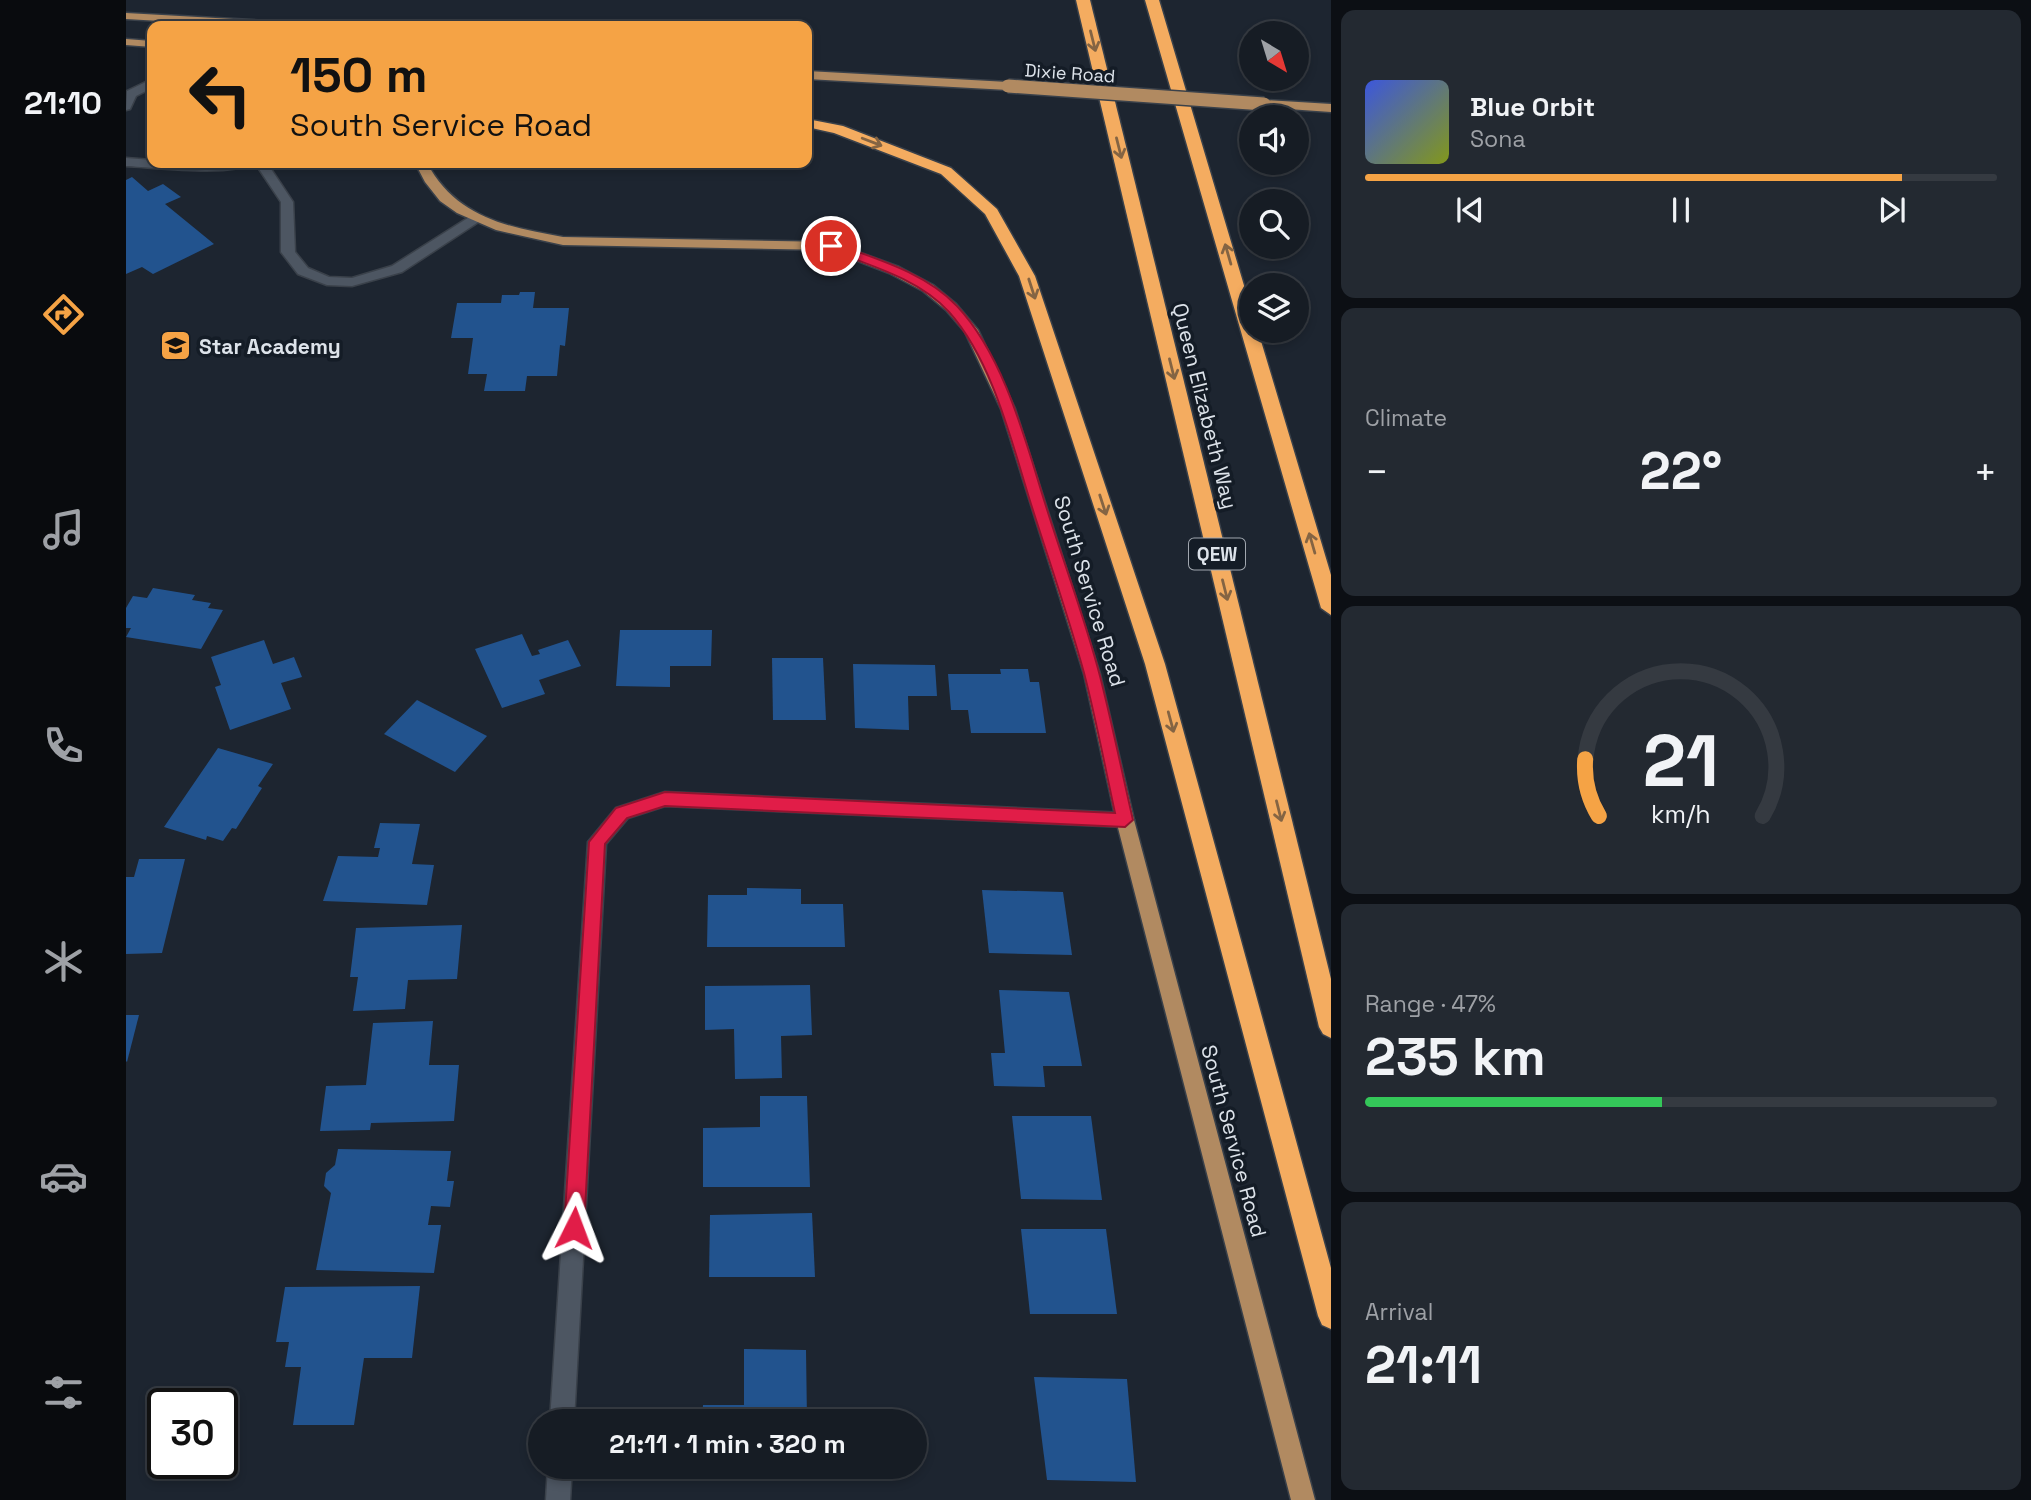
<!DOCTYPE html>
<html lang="en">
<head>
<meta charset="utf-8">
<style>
	body { margin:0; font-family:"Space Grotesk",sans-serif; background:#232931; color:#f1f3f6; height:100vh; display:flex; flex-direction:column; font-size:26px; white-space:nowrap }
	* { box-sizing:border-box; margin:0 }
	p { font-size:23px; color:#9ea1a6 }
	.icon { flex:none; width:38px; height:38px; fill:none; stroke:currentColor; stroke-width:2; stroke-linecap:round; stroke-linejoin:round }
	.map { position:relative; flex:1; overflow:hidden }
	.side { display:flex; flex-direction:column; gap:10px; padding:10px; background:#0c0f14; width:700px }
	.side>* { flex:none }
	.banner { position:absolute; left:21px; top:21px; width:665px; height:147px; border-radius:14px; box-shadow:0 4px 10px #0003,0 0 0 2px #353a41; background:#f5a345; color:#111; overflow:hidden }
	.needle { width:46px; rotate:142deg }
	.buttons { position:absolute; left:1113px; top:21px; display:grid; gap:14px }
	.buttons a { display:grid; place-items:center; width:70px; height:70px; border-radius:50%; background:#161c24; box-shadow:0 4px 10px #0003,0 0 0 2px #353a41; font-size:35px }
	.speed { position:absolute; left:21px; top:1388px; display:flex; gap:14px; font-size:35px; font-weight:700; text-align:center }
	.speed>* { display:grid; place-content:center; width:91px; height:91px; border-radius:50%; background:#161c24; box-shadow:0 4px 10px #0003,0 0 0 2px #353a41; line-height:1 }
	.speed .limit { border:4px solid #111; border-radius:10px; background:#fff; color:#111 }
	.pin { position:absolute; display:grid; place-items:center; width:60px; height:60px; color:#fff; margin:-30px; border:4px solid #fff; border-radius:50%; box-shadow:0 2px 7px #0007 }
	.me { position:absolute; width:77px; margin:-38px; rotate:3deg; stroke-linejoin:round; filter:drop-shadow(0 0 5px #0008) }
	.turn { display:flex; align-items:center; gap:24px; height:147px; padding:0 28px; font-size:32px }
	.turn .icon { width:91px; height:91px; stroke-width:2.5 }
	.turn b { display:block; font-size:49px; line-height:60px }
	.big { font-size:52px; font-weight:800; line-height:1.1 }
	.side .widget { flex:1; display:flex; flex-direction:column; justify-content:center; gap:10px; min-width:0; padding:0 24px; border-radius:14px; background:#232931 }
	.side .dial { align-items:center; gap:0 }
	.dial svg { height:182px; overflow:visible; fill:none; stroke:#353a41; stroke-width:7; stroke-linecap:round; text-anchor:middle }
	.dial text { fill:#f1f3f6; stroke:none }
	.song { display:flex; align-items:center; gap:21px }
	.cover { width:84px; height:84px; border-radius:10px; background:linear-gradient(135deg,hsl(230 70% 55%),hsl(70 70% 35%)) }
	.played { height:7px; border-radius:4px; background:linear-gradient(90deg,#f5a345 85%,#353a41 85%) }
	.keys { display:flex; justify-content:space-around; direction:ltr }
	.heat { display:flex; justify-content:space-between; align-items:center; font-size:38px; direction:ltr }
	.charge { height:10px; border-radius:5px; background:linear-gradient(90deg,#34c759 47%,#353a41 0) }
	.trip { position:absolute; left:402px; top:1409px; width:399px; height:70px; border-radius:35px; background:#161c24; box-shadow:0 4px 10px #0003,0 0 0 2px #353a41; font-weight:800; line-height:70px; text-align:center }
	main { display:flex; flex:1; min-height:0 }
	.dock { display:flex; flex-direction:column; width:126px; justify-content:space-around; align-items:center; background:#090b0e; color:#9ea1a6 }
	.dock .icon { width:49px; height:49px }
	.dock .selected { color:#f5a345 }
	.dock b { font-size:32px; color:#f1f3f6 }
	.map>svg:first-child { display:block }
</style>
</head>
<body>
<main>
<nav class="dock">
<b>21:10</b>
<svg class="icon selected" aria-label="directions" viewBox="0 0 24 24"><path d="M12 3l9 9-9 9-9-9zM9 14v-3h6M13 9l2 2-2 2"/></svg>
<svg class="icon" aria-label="music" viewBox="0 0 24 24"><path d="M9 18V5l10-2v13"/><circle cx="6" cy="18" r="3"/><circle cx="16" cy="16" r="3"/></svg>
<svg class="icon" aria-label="phone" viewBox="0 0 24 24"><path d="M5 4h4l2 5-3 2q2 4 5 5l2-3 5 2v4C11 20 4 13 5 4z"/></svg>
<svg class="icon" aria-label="climate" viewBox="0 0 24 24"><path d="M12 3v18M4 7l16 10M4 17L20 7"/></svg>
<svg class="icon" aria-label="car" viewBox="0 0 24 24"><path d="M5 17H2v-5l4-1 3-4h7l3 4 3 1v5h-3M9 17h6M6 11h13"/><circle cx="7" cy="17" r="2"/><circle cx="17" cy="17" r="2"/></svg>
<svg class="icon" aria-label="filters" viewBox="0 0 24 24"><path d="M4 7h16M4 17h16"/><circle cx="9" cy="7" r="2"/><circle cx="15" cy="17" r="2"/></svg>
</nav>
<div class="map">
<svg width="1205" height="1500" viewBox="0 0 1205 1500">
	<rect width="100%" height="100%" fill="#1d2530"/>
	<g fill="#22538e">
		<polygon points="6,177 22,191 37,184 55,197 39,204 88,244 27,274 16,267 0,274 0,180"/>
		<polygon points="394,292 409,292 407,308 443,308 439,346 434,345 431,376 401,376 399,391 358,391 361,374 342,374 347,338 325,338 331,303 375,303 376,295 393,295"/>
		<polygon points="27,588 69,595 66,600 85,603 82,608 97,610 75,649 0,637 5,628 0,628 0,608 7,596 21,598"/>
		<polygon points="494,630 586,630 585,666 544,666 544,687 490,686"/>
		<polygon points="396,634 406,656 414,654 412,650 442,640 455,666 413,680 419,694 376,708 349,649"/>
		<polygon points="138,640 147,664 168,657 176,677 155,683 165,709 104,730 89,687 95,685 85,657"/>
		<polygon points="646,658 697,658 700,720 647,720"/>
		<polygon points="727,664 809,665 811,696 782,696 783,730 729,728"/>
		<polygon points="874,669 902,669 904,682 913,682 920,733 845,733 842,710 825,710 822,674 875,674"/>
		<polygon points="291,700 361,736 329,772 258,734"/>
		<polygon points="92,748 147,764 132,786 136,788 110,829 106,828 97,841 81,836 80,840 38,827"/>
		<polygon points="254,823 294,824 286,864 308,865 301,905 197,901 212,856 252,857 254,848 248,848"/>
		<polygon points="13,859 59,859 36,953 0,954 0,877 8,877"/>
		<polygon points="621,888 675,889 675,904 717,904 719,947 581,947 582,895 621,895"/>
		<polygon points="856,890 937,892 946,955 863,953"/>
		<polygon points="336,925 331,979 282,980 279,1009 227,1011 232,977 224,977 230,928"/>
		<polygon points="684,985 686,1035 655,1036 656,1078 609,1079 608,1029 579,1030 579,986"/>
		<polygon points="873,990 943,992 956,1066 917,1066 919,1087 868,1086 865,1053 879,1053"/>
		<polygon points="0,1015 13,1015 1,1062 0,1061"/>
		<polygon points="307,1021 303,1065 333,1065 328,1121 245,1123 244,1130 194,1131 200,1086 240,1085 247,1023"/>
		<polygon points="634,1096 681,1096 684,1187 577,1187 577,1128 634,1127"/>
		<polygon points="886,1116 965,1116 976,1200 895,1199"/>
		<polygon points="212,1149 325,1151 321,1181 328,1181 324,1207 305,1206 302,1225 315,1225 308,1273 190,1270 205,1193 198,1186 200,1173 209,1165"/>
		<polygon points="686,1213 689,1277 583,1277 584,1215"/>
		<polygon points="895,1229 980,1229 991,1314 904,1314"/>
		<polygon points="294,1286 286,1358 238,1358 228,1425 167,1425 175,1367 159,1367 163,1342 150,1342 159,1287"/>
		<polygon points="618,1349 680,1350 681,1421 576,1421 577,1405 618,1405"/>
		<polygon points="908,1377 1001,1379 1010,1482 921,1480"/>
		<polygon points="575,1466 681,1466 682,1479 575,1477"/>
	</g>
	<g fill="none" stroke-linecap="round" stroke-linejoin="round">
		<defs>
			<g id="minor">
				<polygon points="26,79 26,88 10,96 4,109 0,110 1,91"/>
				<path d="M0 158 26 160V163H125C107 177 26 167 0 166Z"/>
				<polygon points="129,163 141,163 167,202 169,252 182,268 203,277 226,278 266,266 345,216 350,215 357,219 276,272 226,286 201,285 172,274 155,252 155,202"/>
				<polygon points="539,792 999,813 1005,815 1008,820 1005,825 999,827 539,806 502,818 480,844 448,1421 424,1421 462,842 490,808"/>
				<polygon points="422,1466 446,1466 444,1500 420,1500"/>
			</g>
			<g id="major">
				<polygon points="0,13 177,23 183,26 121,26 0,19"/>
				<polygon points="0,39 26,41 26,47 0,45"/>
				<polygon points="681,71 882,82 888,86 882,90 681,79"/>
				<polygon points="1138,100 1205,104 1205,112 1134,107 1134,101"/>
				<path d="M289 163H301C330 217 380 227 437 237L705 242 773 267 807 285 830 304 852 330 889 409 974 674 1008 820 1189 1500H1165L990 820 958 674 875 409 839 332 820 310 797 291 763 273 703 250 437 245 370 230 331 213 314 201 299 182Z"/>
			</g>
			<g id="highway">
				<polygon points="950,0 964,0 1205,979 1205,1038 1197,1034 1193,1027"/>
				<polygon points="1019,0 1033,0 1125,309 1125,331 1132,331 1205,575 1205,615 1195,608"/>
				<polygon points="681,119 717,126 825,168 871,209 909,276 1039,664 1205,1268 1205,1329 1196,1325 1192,1316 1019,664 893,276 859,214 815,174 708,133 681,127"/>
			</g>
		</defs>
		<use href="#minor" stroke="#3a414a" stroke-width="3"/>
		<use href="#major" stroke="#3a414a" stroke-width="3"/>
		<use href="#highway" stroke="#3a414a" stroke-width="3"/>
		<use href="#minor" fill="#4d5662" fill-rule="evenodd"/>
		<use href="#major" fill="#b18a61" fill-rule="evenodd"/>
		<use href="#highway" fill="#f4ac60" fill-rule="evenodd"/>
		<defs>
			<polyline id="major-bridge" points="882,86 1138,104"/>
		</defs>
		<use href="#major-bridge" stroke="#3a414a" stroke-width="16" stroke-linecap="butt"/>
		<use href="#major-bridge" stroke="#b18a61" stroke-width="13"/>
	</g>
	<defs><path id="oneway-shaft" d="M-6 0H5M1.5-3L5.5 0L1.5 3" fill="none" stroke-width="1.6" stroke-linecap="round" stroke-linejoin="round" transform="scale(1.75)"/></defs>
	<g stroke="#846443">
		<use href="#oneway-shaft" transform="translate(967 41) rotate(76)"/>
		<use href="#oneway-shaft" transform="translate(746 142) rotate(21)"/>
		<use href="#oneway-shaft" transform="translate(993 148) rotate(76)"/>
		<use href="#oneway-shaft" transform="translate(1102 254) rotate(-106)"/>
		<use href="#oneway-shaft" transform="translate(906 289) rotate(72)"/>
		<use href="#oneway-shaft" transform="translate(1046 369) rotate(76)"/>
		<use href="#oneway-shaft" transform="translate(977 505) rotate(72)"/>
		<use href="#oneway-shaft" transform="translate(1186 543) rotate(-106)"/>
		<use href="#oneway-shaft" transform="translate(1099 590) rotate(76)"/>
		<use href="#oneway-shaft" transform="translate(1045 722) rotate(75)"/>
		<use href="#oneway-shaft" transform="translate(1153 811) rotate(76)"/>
	</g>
	<path fill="#e11d48" stroke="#92132f" stroke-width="2" d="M701 244H710C751 259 800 273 831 306 878 356 899 439 919 503 937 561 959 618 974 676 986 723 996 772 1007 820L999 827 539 806 501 818 479 844 458 1228 455 1235 448 1237 441 1235 438 1228 463 842 490 808 539 792 989 813C979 767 970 719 958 673 942 615 922 558 904 501 885 440 866 360 823 312 792 278 742 265 701 249Z"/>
	<defs>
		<symbol id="school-square" viewBox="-11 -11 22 22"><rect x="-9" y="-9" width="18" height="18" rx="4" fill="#f5a345" stroke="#141c26"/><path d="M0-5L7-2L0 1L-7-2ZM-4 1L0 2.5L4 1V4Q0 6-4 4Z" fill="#111"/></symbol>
	</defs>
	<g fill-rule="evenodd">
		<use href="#school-square" x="32" y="328" width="35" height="35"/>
	</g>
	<g text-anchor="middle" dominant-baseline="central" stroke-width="7" stroke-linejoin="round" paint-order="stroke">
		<g font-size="18" fill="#dde3ea" stroke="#141c26">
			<text transform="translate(944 73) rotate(4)">Dixie Road</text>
		</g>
		<rect fill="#141c26" stroke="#a1a7af" stroke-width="2" x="1063" y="538.5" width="56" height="31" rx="5"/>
		<g font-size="19" font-weight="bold" fill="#dde3ea">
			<text x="1091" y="554">QEW</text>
		</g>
		<g font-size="21" font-weight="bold" fill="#dde3ea" stroke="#141c26" text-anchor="start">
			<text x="73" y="346">Star Academy</text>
		</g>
		<g font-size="21" fill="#dde3ea" stroke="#141c26">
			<text transform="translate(1079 406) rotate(76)">Queen Elizabeth Way</text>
			<text transform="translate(964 591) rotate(73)">South Service Road</text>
			<text transform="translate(1108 1141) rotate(75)">South Service Road</text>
		</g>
	</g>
</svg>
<div class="buttons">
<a><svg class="needle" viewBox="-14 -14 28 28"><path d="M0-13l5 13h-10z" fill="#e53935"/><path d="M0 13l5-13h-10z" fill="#9ea1a6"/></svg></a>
<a><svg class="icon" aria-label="sound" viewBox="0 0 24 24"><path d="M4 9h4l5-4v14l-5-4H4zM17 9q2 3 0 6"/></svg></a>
<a><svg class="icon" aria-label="search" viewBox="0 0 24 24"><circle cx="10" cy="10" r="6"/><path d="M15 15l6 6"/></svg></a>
<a><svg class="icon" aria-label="layers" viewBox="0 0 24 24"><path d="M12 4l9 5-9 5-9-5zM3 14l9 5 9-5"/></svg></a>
</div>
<div class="speed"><div class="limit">30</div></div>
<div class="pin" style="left:705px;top:246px;background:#d93025"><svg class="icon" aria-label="arrive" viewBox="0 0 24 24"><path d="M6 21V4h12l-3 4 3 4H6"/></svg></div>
<svg class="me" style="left:448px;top:1228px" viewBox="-20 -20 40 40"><path d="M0-17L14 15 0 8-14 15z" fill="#e11d48" stroke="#fff" stroke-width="4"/></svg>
<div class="trip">21:11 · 1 min · 320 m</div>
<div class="banner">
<div class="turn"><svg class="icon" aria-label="left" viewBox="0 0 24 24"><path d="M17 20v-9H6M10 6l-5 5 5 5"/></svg><div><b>150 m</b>South Service Road</div></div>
</div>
</div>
<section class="side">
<div class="widget">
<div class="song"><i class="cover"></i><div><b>Blue Orbit</b><p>Sona</p></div></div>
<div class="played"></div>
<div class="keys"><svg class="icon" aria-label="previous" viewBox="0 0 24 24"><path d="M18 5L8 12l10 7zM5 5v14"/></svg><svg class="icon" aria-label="pause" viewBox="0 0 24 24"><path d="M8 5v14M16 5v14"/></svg><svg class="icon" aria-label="next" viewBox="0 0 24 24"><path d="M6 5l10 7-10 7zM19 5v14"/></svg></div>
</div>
<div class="widget"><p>Climate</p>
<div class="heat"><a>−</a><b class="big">22°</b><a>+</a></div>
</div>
<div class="widget dial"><svg viewBox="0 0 100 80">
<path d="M14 69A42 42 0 1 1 86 69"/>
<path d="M14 69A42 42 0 0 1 8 44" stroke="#f5a345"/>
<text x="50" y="56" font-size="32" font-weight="700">21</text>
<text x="50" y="72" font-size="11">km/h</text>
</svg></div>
<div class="widget"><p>Range · 47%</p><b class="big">235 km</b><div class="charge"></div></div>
<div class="widget"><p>Arrival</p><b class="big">21:11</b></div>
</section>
</main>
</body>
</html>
